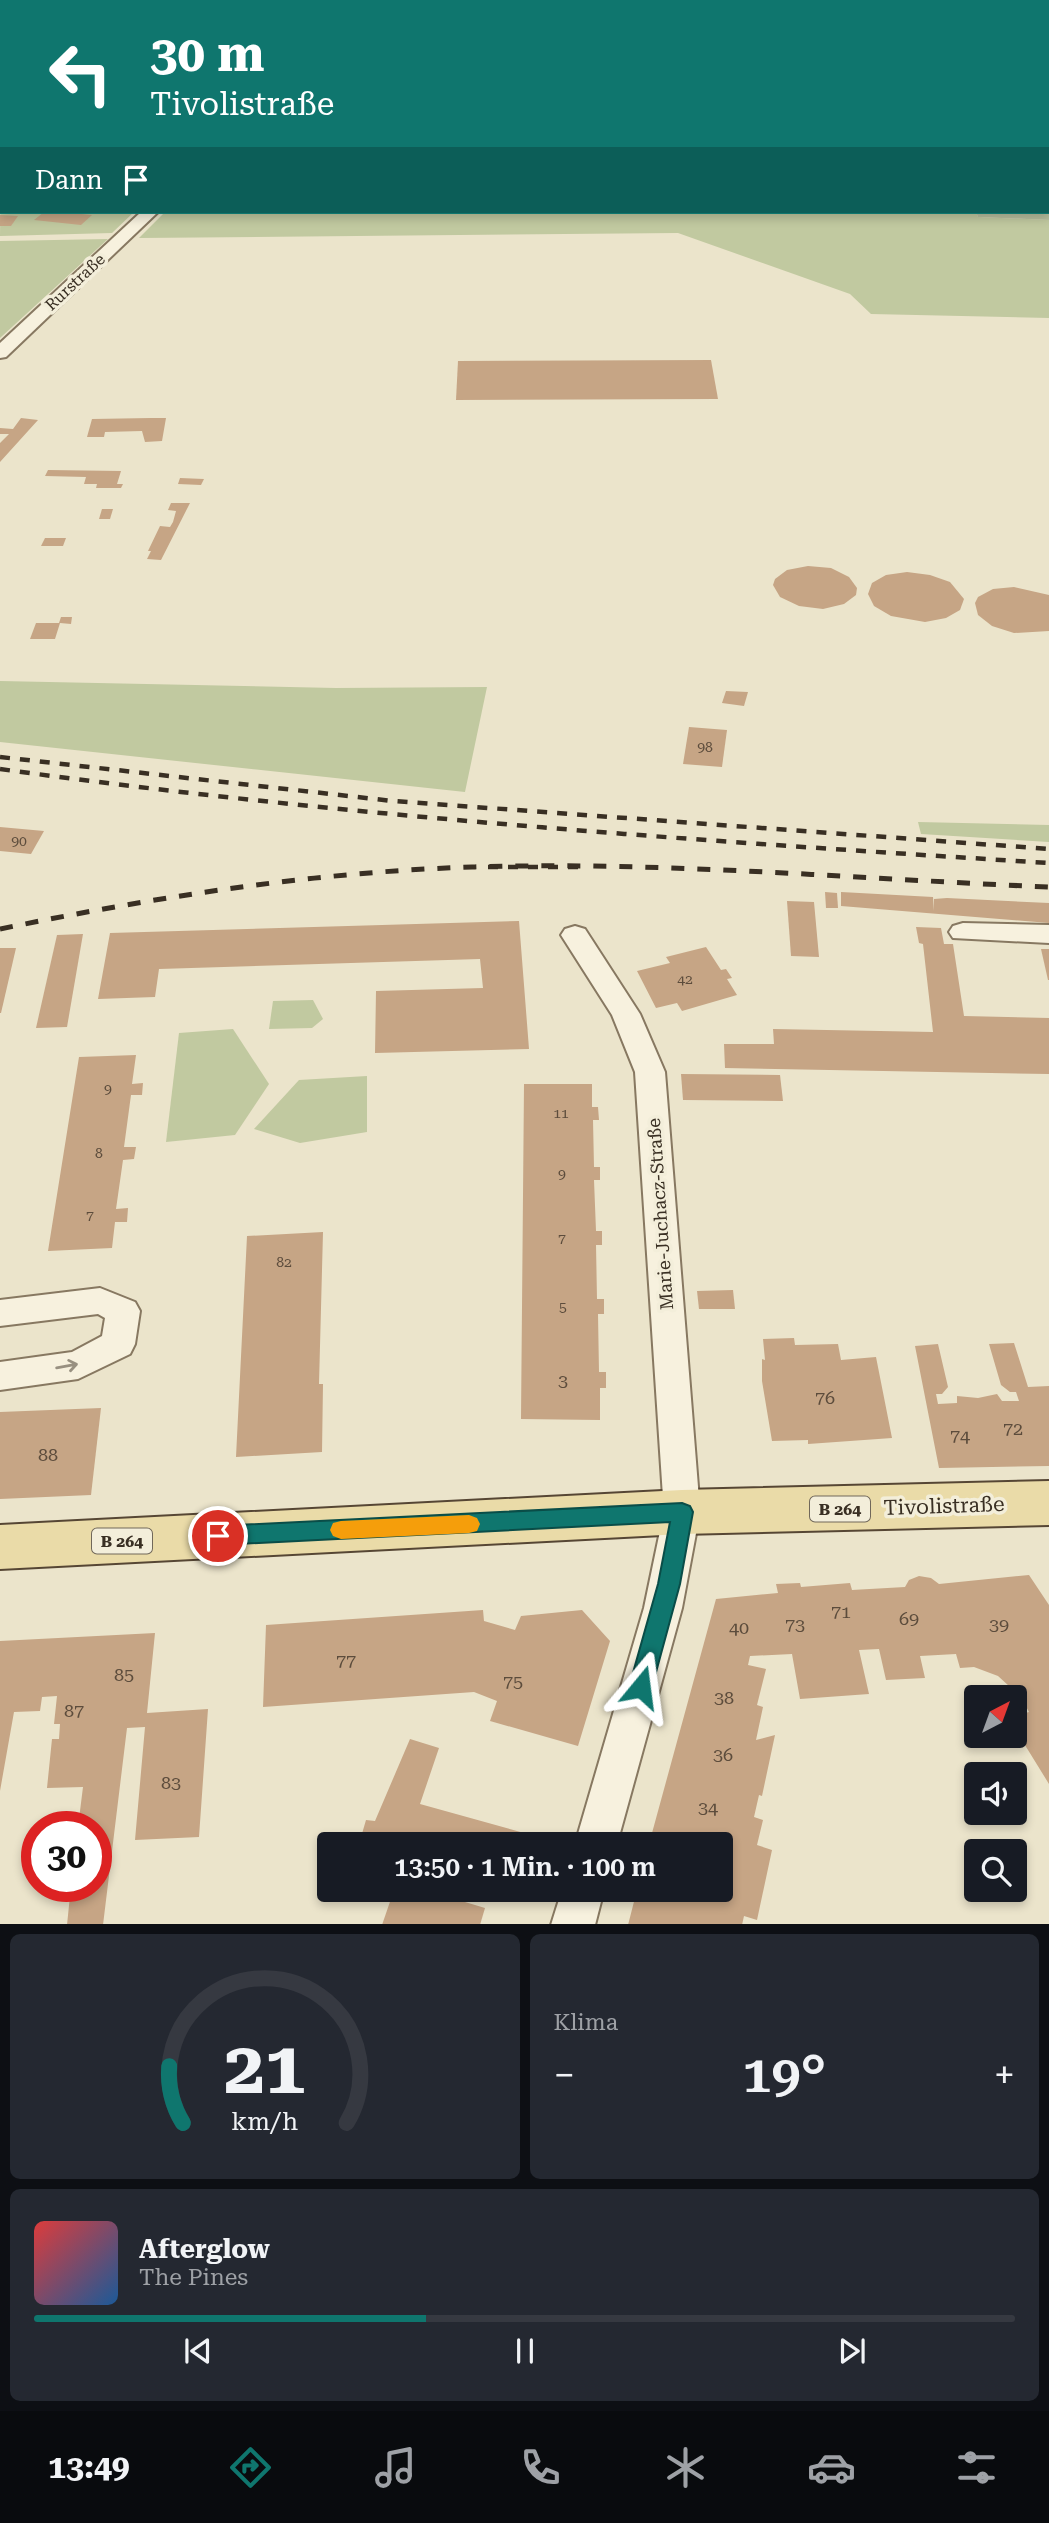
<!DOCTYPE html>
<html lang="de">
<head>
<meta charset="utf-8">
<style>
	body { margin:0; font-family:"Roboto Serif",serif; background:#242831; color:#f1f3f6; height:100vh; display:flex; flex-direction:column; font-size:26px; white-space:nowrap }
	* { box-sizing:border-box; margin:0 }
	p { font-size:23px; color:#9ea1a6 }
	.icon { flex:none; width:38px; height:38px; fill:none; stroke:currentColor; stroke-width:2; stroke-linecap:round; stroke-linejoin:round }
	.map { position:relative; height:1924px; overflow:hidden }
	.details { display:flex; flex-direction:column; gap:10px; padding:10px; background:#0d0f14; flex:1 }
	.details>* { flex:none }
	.banner { position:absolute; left:0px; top:0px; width:1050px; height:214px; box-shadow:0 4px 10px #0003; background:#0f766e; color:#fff; overflow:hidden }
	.needle { width:46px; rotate:41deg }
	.controls { position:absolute; left:964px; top:1685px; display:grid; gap:14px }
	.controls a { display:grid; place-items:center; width:63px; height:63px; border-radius:7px; background:#171b24; box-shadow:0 4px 10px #0003; font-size:35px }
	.speed { position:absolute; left:21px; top:1811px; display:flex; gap:14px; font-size:35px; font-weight:700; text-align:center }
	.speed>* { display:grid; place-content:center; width:91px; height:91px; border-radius:50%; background:#171b24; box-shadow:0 4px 10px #0003; line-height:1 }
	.speed .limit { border:10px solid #d22; background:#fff; color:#111 }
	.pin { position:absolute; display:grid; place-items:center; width:60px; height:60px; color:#fff; margin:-30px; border:4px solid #fff; border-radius:50%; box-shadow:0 2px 7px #0007 }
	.me { position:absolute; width:77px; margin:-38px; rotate:16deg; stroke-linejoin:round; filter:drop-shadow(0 0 5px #0008) }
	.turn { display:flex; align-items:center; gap:24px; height:147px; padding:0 35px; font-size:32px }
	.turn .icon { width:91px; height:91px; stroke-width:2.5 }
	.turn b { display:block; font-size:49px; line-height:60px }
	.then { display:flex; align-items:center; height:66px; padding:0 35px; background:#0003; gap:14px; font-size:26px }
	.big { font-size:52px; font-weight:600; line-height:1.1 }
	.details .tile { flex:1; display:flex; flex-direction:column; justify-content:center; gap:10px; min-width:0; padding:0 24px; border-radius:10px; background:#242831 }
	.details .dial { align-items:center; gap:0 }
	.dial svg { height:182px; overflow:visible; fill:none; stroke:#363941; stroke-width:7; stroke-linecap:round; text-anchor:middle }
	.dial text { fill:#f1f3f6; stroke:none }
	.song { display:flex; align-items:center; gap:21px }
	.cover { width:84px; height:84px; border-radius:10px; background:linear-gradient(135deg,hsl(0 70% 55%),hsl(210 70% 35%)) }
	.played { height:7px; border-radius:4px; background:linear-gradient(90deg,#0f766e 40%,#363941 40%) }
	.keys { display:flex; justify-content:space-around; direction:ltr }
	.heat { display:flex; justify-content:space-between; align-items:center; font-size:38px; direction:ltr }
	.details .tiles { flex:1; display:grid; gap:10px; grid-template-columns:1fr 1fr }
	.tile:last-child { grid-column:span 2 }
	.trip { position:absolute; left:317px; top:1832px; width:416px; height:70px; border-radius:7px; background:#171b24; box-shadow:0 4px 10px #0003; font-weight:600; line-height:70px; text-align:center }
	.menu { display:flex; height:112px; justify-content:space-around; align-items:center; background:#090b0e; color:#9ea1a6 }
	.menu .icon { width:49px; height:49px }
	.menu .on { color:#0f766e }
	.menu b { font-size:32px; color:#f1f3f6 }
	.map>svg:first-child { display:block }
</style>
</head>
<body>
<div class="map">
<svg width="1049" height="1925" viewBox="0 0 1049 1925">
	<rect width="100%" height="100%" fill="#ebe4cb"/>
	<g fill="#c1c9a0">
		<polygon points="90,0 350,0 86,2"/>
		<polygon points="2,41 2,212 134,212 112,233 0,236"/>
		<polygon points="165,212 976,212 978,217 1049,220 1049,318 871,314 850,294 678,233 139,238"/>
		<polygon points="108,239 0,338 0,241"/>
		<polygon points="0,681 336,688 487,687 465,792 0,742"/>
		<polygon points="918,822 1049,825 1049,842 921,834"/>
		<polygon points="313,1000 323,1019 312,1028 269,1029 273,1001"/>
		<polygon points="233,1029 269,1084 235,1135 166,1142 179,1033"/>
		<polygon points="367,1076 367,1132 300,1143 254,1129 299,1080"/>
	</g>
	<polygon fill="#b8bf9e" points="1049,185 1049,220 978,217 976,212 1048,212"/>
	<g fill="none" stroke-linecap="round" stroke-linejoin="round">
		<polygon fill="#abc1bc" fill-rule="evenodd" points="0,0 26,0 2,2 2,9"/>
	</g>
	<g fill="#c6a585">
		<polygon points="44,212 61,212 92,215 81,225 34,220"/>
		<polygon points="0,215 18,216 11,226 0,226"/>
		<polygon points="711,360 718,399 456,400 458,361"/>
		<polygon points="21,418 38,420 0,462 0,443 9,434 0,434 0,428 13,429"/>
		<polygon points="151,418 166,418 162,441 145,442 142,431 105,432 104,437 87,437 92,419"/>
		<polygon points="48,470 121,471 117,484 123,484 121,488 96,488 97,484 84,484 86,477 45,476"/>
		<polygon points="180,478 204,479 201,485 178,484"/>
		<polygon points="171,503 190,503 161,560 147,559 151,551 148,551 160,526 170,527 173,522 176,511 168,510"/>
		<polygon points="102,509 113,509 110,519 99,519"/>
		<polygon points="45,538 66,538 63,546 41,546"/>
		<polygon points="808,566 831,568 849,577 857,588 856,595 844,604 823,609 799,606 780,597 773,585 775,579 787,570"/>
		<polygon points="907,572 930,575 950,582 964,599 960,610 946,618 925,622 891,616 874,606 868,594 872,583 886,575"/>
		<polygon points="1014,587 1049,595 1049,631 1014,633 992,626 978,615 975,603 978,597 993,589"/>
		<polygon points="61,617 72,617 71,624 60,623 55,639 30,639 36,623 59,623"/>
		<polygon points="726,691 748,692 744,706 722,703"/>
		<polygon points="689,727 727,730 722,767 683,764"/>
		<polygon points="0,827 44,831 31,854 0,851"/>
		<polygon points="825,892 837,893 838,908 826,908"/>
		<polygon points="841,892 933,897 934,911 934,899 947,898 1049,903 1049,923 841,906"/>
		<polygon points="787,901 814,902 819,957 791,956"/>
		<polygon points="519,921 529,1049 375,1053 376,991 483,988 480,959 159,969 155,997 98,999 110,933"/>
		<polygon points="916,927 941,928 944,944 953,944 964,1016 1049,1018 1049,1074 725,1068 724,1044 774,1044 773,1029 933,1032 923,944 919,943"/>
		<polygon points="83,934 67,1027 36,1028 57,935"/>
		<polygon points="706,947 721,970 726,969 732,978 727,979 737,995 682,1011 677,1003 656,1008 637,971 670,963 666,957"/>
		<polygon points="0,948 16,948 1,1013 0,1013"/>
		<polygon points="1041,949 1049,949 1049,980 1048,980"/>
		<polygon points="136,1055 132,1084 143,1083 142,1095 131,1095 124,1147 136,1147 134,1159 123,1160 116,1209 128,1208 127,1222 115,1222 112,1248 48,1251 79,1057"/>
		<polygon points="681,1074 780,1075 783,1101 683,1100"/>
		<polygon points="524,1084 592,1084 592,1107 598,1107 599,1120 593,1120 594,1167 600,1167 600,1180 594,1180 596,1231 602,1231 602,1245 596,1245 597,1299 604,1299 604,1314 598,1314 599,1372 606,1372 606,1388 600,1388 600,1420 521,1419"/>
		<polygon points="323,1232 319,1384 323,1384 322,1452 236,1457 247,1236"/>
		<polygon points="733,1290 735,1309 699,1309 697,1291"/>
		<polygon points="794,1338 795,1345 838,1344 841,1360 876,1357 892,1438 808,1444 808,1440 772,1441 762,1381 762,1359 765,1360 763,1339"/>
		<polygon points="1014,1343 1028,1387 1049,1386 1049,1466 939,1468 915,1346 938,1344 948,1387 942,1394 936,1394 938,1404 957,1403 957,1396 978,1398 997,1394 1002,1401 1019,1401 1016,1392 1010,1392 1001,1385 989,1344"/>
		<polygon points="101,1408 91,1495 0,1499 0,1412"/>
		<polygon points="1029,1575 1049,1605 1049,1784 1015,1729 1015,1716 1029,1712 1021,1697 998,1676 974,1667 960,1668 956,1654 920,1656 925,1678 886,1680 879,1649 859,1650 869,1694 800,1699 792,1654 750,1656 748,1665 766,1669 757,1705 763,1707 756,1740 775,1735 762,1796 759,1795 754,1817 763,1820 757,1845 772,1850 757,1920 744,1916 742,1925 628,1925 637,1890 721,1890 721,1844 649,1844 716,1599 778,1593 776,1584 800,1583 801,1587 850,1583 852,1590 905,1587 909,1580 919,1576 931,1578 939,1584"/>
		<polygon points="483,1610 484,1621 515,1630 521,1616 582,1610 610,1641 578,1746 490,1721 497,1701 474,1692 263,1707 266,1625"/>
		<polygon points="155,1633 147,1713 208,1709 199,1837 135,1840 145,1727 127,1728 103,1925 67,1925 71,1886 96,1886 96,1827 78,1827 83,1787 47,1788 52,1739 59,1739 60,1724 54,1724 57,1696 42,1697 40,1711 14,1712 0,1791 0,1641"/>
		<polygon points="410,1739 439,1748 420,1804 549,1840 548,1844 359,1844 366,1820 375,1821"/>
		<polygon points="394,1890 425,1890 485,1908 480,1925 382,1925"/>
		<polygon points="501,1890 534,1890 531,1900"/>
	</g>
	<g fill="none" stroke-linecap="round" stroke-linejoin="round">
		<defs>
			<g id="street">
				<polygon points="360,0 373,0 359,2"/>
				<rect x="1048" y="85" width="1" height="8"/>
				<polygon points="141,212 158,212 6,357 0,358 0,343"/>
				<polygon points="963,923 1049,925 1049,943 953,938 949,932 953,926"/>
				<polygon points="575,926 585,929 640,1014 665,1072 700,1512 682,1608 617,1844 575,1844 644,1608 664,1512 635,1072 612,1015 561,935 565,929"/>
				<polygon points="100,1288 135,1302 140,1311 135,1344 130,1354 78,1379 0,1390 0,1362 72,1352 102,1336 105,1318 98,1314 0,1326 0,1300"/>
				<polygon points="562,1890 604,1890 595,1925 551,1925"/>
			</g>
			<polygon id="primary" points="1049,1481 1049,1525 682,1534 0,1569 0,1525 682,1490"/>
		</defs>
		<use href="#street" stroke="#877861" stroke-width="4"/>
		<use href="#primary" stroke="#564634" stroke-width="4"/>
		<use href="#street" fill="#f7f1de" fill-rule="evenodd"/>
		<use href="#primary" fill="#eadba8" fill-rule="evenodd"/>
		<g stroke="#392f23" stroke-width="4.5" stroke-dasharray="10 10" stroke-linecap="butt">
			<polyline points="0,757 393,801 1049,849"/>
			<path d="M0 769C347 817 699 841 1049 863"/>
			<polyline points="488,867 586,867"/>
		</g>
		<path stroke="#392f23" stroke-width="5" stroke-dasharray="13 13" stroke-linecap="butt" d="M0 929C156 897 313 872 472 867 664 861 857 879 1049 887"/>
	</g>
	<defs><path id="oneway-shaft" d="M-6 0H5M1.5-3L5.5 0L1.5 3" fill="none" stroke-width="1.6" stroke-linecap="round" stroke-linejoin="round" transform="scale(1.75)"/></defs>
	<use stroke="#989080" href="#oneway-shaft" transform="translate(67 1366) rotate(-10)"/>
	<polygon fill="#0f766e" stroke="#0a4d48" stroke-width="2" points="682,1503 690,1506 693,1512 680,1584 652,1687 649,1695 641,1698 633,1695 629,1687 658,1584 670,1522 218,1545 210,1542 207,1536 210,1529 218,1526"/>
	<polygon fill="#f59e0b" points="469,1515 477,1518 480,1524 477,1531 469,1533 341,1539 333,1536 330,1530 333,1523 341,1521"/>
	<g text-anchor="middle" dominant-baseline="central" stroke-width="7" stroke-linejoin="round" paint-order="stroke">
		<g font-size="14" fill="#5c4c3c">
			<text x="705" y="747">98</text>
			<text x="19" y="841">90</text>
			<text x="685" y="979">42</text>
			<text x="108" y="1089">9</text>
			<text x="561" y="1113">11</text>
			<text x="99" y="1153">8</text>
			<text x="562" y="1174">9</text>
			<text x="90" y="1215">7</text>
			<text x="562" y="1238">7</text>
			<text x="284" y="1262">82</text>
			<text x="563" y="1307">5</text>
		</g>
		<g font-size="16" fill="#392f23" stroke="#f3eeda">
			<text transform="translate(75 282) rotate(-43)">Rurstraße</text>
		</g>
		<g fill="#f3eeda" stroke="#71685a" stroke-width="2">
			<rect x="810" y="1496.5" width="60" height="25" rx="5"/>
			<rect x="92" y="1528.5" width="60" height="25" rx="5"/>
		</g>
		<g font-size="16" font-weight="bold" fill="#392f23">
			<text x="840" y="1509">B 264</text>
			<text x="122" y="1541">B 264</text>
		</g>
		<g font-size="18" fill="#392f23" stroke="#f3eeda">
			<text transform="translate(660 1214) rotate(-94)">Marie-Juchacz-Straße</text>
		</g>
		<g font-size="18" fill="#5c4c3c">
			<text x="563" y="1380">3</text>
			<text x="825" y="1397">76</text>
			<text x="1013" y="1428">72</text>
			<text x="960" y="1435">74</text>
			<text x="48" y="1454">88</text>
			<text x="841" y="1611">71</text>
			<text x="909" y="1618">69</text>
			<text x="795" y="1624">73</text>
			<text x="999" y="1624">39</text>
			<text x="739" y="1627">40</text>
			<text x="346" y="1660">77</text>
			<text x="124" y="1674">85</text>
			<text x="513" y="1681">75</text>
			<text x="724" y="1697">38</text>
			<text x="74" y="1710">87</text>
			<text x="723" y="1754">36</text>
			<text x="171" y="1782">83</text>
			<text x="708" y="1807">34</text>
		</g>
		<g font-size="21" fill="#392f23" stroke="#f3eeda">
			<text transform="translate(944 1506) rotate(-2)">Tivolistraße</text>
		</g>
	</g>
</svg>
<div class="controls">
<a><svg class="needle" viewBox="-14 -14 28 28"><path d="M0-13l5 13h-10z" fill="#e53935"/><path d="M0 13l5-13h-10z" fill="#9ea1a6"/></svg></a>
<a><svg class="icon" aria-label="sound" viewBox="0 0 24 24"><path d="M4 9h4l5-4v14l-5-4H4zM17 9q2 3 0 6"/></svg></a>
<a><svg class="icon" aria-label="search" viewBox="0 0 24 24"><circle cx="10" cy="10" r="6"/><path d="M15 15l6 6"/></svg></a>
</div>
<div class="speed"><div class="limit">30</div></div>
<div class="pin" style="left:218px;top:1536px;background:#d93025"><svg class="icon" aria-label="arrive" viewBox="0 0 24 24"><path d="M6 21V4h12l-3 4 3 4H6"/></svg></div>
<svg class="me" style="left:641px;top:1687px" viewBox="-20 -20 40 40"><path d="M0-17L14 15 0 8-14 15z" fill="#0f766e" stroke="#fff" stroke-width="4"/></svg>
<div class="trip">13:50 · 1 Min. · 100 m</div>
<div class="banner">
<div class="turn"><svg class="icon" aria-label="left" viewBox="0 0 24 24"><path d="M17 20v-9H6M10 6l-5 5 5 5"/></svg><div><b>30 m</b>Tivolistraße</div></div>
<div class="then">Dann<svg class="icon" aria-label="arrive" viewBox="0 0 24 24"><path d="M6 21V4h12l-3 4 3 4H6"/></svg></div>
</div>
</div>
<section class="details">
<div class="tiles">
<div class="tile dial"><svg viewBox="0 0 100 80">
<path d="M14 69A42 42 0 1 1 86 69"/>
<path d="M14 69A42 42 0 0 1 8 44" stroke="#0f766e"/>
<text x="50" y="56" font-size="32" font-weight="700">21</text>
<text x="50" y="72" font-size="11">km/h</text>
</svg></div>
<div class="tile"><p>Klima</p>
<div class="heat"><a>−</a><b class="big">19°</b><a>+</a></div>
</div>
<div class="tile">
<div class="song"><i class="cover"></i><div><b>Afterglow</b><p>The Pines</p></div></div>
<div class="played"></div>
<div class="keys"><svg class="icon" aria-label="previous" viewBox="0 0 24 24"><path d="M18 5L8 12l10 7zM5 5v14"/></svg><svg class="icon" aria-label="pause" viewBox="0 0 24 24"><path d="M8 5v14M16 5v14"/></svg><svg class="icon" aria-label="next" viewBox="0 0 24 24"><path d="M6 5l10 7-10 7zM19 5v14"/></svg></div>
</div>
</div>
</section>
<nav class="menu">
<b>13:49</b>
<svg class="icon on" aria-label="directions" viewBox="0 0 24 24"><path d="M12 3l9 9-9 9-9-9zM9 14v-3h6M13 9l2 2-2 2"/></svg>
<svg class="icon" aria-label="music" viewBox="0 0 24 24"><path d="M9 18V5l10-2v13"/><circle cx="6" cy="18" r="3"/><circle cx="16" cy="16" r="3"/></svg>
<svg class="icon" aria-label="phone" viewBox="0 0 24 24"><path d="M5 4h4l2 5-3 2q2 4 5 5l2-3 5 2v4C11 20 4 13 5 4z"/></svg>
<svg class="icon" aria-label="climate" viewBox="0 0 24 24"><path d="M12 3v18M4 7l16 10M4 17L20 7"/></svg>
<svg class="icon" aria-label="car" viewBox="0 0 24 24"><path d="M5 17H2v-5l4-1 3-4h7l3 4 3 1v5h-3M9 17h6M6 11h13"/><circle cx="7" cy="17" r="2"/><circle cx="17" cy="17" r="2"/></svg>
<svg class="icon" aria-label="filters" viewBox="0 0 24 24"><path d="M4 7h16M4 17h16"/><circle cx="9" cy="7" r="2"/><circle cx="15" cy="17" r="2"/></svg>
</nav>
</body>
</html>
